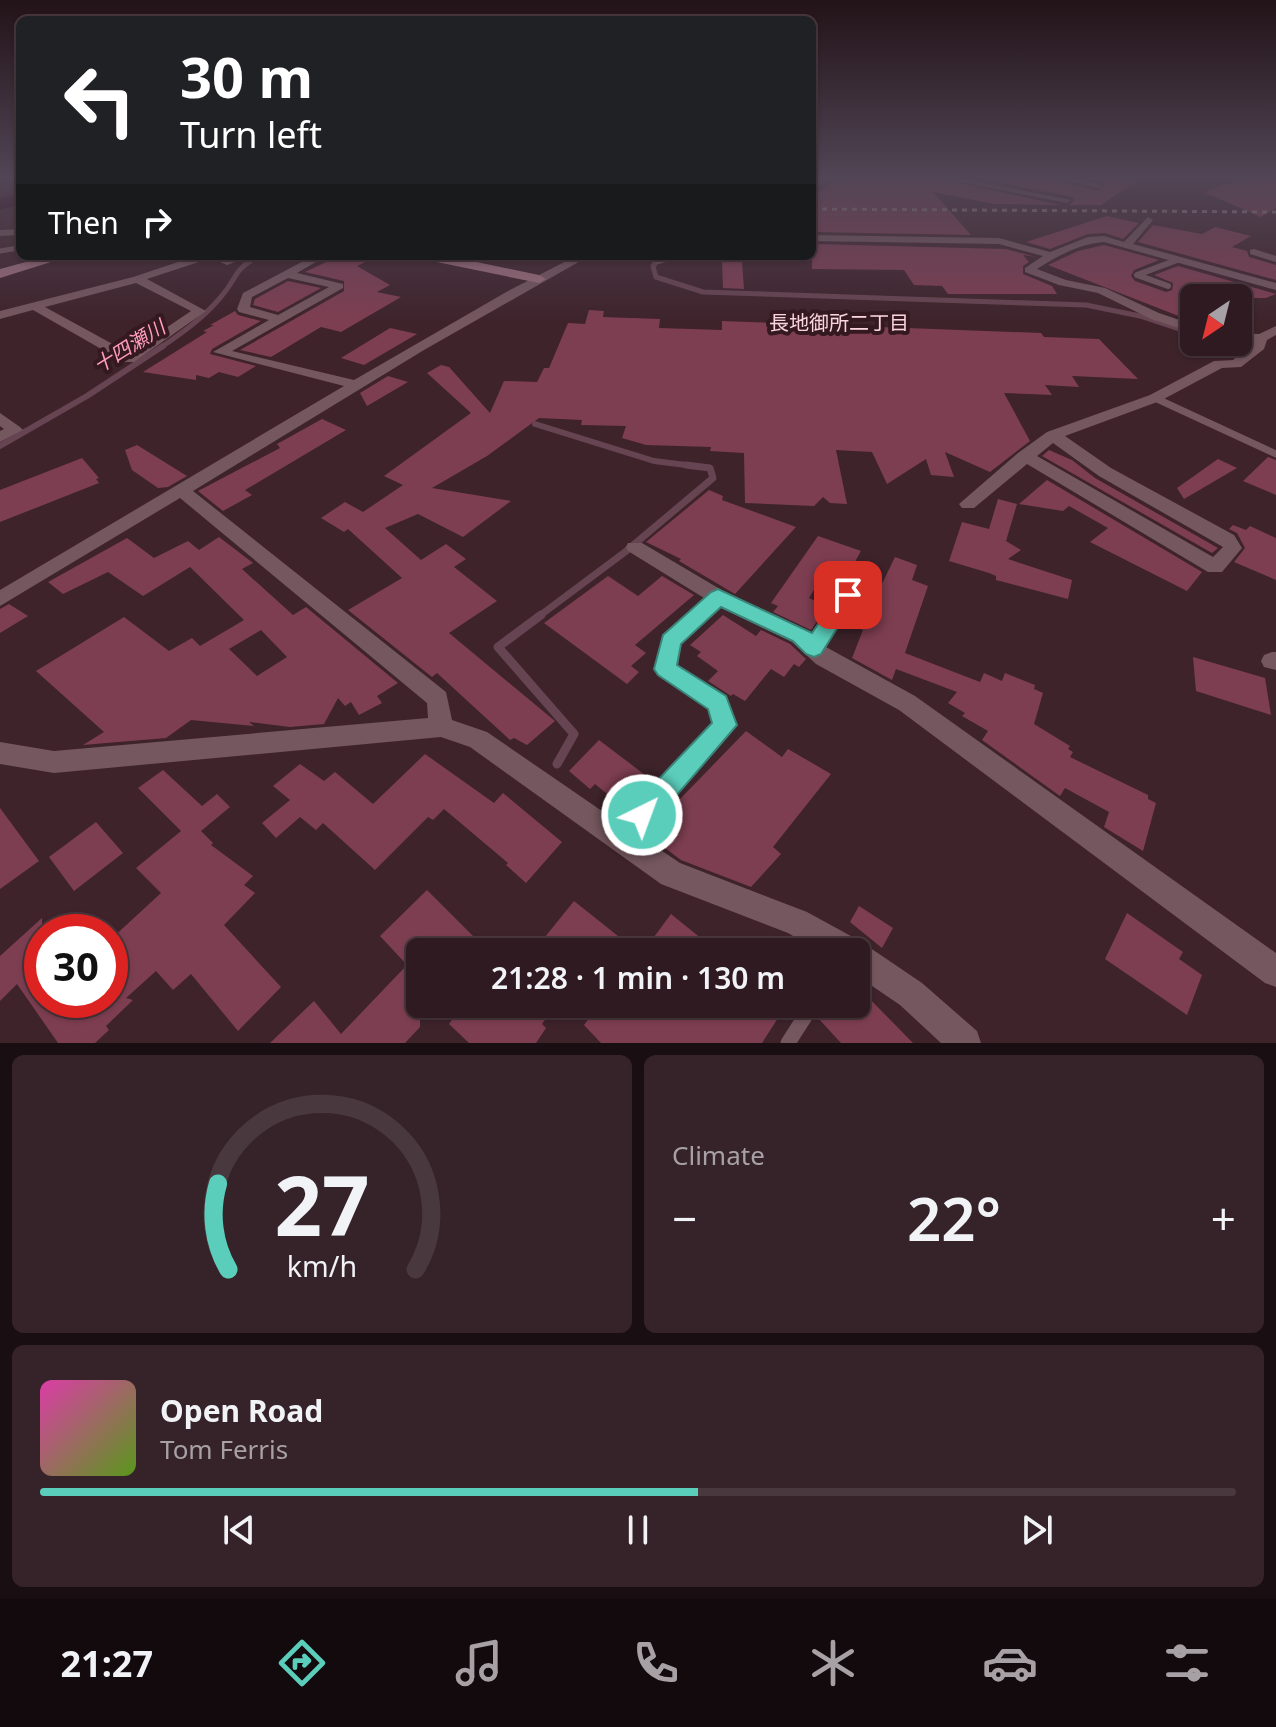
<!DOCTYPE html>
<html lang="en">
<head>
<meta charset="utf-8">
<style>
	body { margin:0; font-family:"Noto Sans","Noto Sans JP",sans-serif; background:#362329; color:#f1f3f6; height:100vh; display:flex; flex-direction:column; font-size:30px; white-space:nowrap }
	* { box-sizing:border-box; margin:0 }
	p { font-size:26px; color:#a7a1a5 }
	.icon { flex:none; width:44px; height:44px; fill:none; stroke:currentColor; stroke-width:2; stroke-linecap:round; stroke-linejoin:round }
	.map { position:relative; height:1043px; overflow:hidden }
	.side { display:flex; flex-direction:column; gap:12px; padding:12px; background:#190e12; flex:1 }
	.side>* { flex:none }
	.hud { position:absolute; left:16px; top:16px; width:800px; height:244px; border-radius:12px; box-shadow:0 2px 6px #0004,0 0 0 2px #49383e; background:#202124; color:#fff; overflow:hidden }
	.needle { width:52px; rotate:215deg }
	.controls { position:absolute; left:1180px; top:284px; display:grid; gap:16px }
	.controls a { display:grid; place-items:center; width:72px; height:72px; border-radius:12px; background:#2e1a20; box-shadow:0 2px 6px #0004,0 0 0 2px #49383e; font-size:40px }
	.speed { position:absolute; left:24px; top:914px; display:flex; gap:16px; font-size:40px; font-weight:700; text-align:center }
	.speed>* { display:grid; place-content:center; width:104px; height:104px; border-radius:50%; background:#2e1a20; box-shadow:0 2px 6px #0004,0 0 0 2px #49383e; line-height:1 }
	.speed .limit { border:12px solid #d22; background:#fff; color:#111 }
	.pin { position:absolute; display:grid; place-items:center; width:68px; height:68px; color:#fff; margin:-34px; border-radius:16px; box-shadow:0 4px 12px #0006 }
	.me { position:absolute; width:88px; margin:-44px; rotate:42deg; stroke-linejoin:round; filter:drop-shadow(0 0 6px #0008) }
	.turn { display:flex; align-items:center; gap:28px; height:168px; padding:0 32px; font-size:36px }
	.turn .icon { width:104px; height:104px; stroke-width:2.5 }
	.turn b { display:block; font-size:56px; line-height:68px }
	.then { display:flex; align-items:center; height:76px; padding:0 32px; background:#0003; gap:16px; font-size:30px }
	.big { font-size:60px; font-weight:600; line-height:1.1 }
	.side .card { flex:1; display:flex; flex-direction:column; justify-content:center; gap:12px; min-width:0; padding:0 28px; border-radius:12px; background:#362329 }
	.side .dial { align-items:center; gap:0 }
	.dial svg { height:208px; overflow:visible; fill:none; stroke:#49383e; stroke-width:7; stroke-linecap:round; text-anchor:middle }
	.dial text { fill:#f1f3f6; stroke:none }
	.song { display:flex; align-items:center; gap:24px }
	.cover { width:96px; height:96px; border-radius:12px; background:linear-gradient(135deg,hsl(320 70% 55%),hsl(90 70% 35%)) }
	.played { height:8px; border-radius:4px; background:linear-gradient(90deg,#5bcebb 55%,#49383e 55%) }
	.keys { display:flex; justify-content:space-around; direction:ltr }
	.heat { display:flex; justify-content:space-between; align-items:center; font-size:44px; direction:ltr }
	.side .tiles { flex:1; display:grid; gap:12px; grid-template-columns:1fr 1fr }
	.card:last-child { grid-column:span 2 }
	.trip { position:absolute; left:406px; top:938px; width:464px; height:80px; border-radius:12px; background:#2e1a20; box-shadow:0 2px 6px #0004,0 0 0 2px #49383e; font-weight:600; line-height:80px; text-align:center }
	.menu { display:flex; height:128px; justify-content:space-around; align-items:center; background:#120a0d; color:#a7a1a5 }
	.menu .icon { width:56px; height:56px }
	.menu .current { color:#5bcebb }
	.menu b { font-size:36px; color:#f1f3f6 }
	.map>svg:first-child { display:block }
</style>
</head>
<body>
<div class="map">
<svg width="1276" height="1043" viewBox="0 0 1276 1043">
	<rect width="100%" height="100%" fill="#3e232b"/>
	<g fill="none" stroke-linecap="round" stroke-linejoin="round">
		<polyline stroke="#674451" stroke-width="4" points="812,188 829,176"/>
		<g stroke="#674451" stroke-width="5">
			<polyline points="662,256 653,266 656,277 703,292 1086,305 1140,316 1194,334"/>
			<path d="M160 348C182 333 202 319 220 298 238 278 231 272 258 256"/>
		</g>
		<g stroke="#674451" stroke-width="6">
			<polyline points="535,424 654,461 702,467"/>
			<polyline points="0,446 87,396 163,346"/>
		</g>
		<polyline stroke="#674451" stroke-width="7" points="538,617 625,552 713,478 710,468 686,465"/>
		<polyline stroke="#674451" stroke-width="9" points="541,615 498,647 574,734 557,764"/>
		<polygon fill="#2a0111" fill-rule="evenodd" points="20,193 20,205 0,210 0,198"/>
	</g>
	<g fill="#7e3e52" fill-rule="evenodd">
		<polygon points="839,176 927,176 1060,205 995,204 933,192 971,235 812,232 812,197"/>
		<polygon points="966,176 1043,176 1097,191 1105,183 1079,176 1144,176 1101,205 1070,205 1074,200 1072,197"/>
		<polygon points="1276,176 1276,208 1261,217 1204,192 1245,177"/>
		<polygon points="1107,216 1139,223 1123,239 1105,233 1088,234 1050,249 1026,242"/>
		<polygon points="1153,225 1202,234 1215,227 1251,236 1232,247 1247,251 1249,257 1276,265 1276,280 1138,242"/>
		<polygon points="812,244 1006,249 1036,257 1023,255 1029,262 1023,266 1023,274 1052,286 1057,294 948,294 942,286 914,285 904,270 812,269"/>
		<polygon points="1104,245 1159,260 1134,270 1131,276 1135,281 1166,292 1172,290 1173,283 1154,275 1178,266 1276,294 1266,298 1194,298 1194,322 1048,265 1078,251"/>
		<polygon points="339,256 378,256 357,266 390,285 377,292 401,297 341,332 321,327 271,357 240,350 344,291 344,281 305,272"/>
		<polygon points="722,261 742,261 744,289 723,288"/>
		<polygon points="288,281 321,288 278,312 253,305 255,299"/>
		<polygon points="589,310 604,311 603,317 660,319 659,328 722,330 722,321 1041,333 1044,337 1099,339 1138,379 1072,376 1079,387 1045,385 1052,395 1004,393 1030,441 990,472 945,452 954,477 931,475 926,459 887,484 872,452 836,450 847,504 830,503 823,497 814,506 745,503 744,453 710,451 711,447 646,445 622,438 626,426 581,425 582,420 539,418 487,456 432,488 511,501 463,537 418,514 385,528 421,560 446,544 466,559 454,567 497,601 449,633 555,721 527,745 514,738 510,740 437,673 432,677 348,610 402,578 348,529 344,532 321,518 345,502 363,512 403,485 384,476 471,413 427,373 441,365 449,367 490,413 504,381 537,382 544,368 549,368 568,323 585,324"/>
		<polygon points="235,311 238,315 261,321 212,349 210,354 256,366 238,377 219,372 209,378 196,375 196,380 143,372 207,332 203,331 214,325 210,325"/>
		<polygon points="390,328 417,334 364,365 341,358"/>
		<polygon points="388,376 408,382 367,406 360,393"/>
		<polygon points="322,419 346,430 245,490 252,495 223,511 198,491 280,448 277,444"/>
		<polygon points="137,445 187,476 168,487 158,488 132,470 125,450"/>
		<polygon points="1049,450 1072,460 1095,478 1218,548 1212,553 1042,456"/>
		<polygon points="1268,457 1276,460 1276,495 1243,481"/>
		<polygon points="82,458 99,478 96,479 99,483 0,522 0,490"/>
		<polygon points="1218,459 1237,468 1184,499 1177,488"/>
		<polygon points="1047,480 1202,572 1187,591 1090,542 1108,528 1069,506 1063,511 1019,504"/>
		<polygon points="709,490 723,496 722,500 796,527 735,594 679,561 681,559 646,542"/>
		<polygon points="998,499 1017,504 1006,541 1021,550 1008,559 1072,580 1068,599 996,580 996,576 989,573 949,561 962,522 989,529"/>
		<polygon points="1233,525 1246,530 1250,526 1276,538 1276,580 1234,562 1245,548 1237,533 1229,529"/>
		<polygon points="818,536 861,551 851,569 831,562 809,598 827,606 811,630 773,612 778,606 771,603"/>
		<path d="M219 537 253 563 242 569 293 615 306 607 398 683 377 696 382 703 359 715 351 702 345 706 338 698 324 724 290 727 249 722 254 726 191 720 166 738 83 745 104 732 36 671 124 617 169 651 192 638 200 646 244 620 190 567 143 596 108 572 63 594 48 582 127 538 154 558 188 541 199 550ZM261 630 287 657 257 676 229 649Z"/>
		<polygon points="895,557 917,565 912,580 928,586 905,653 980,682 984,673 1002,681 1005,673 1035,685 1034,689 1043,693 1034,724 1070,746 1068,749 1073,752 1070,757 1148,795 1148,799 1156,803 1143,851 1104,827 1109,812 1065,788 1060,796 982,740 988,731 962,716 965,713 948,703 957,692 896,669 892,680 852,658 863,630 860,629"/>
		<polygon points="608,576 638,596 662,576 694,595 635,645 646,653 631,666 639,672 627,684 544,623"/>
		<polygon points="9,604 28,616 0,633 0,609"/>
		<polygon points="723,615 756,636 761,630 790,644 806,659 799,667 794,664 784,677 771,669 745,701 733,694 731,696 708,681 718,671 697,656 701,652 690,645"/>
		<polygon points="1193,657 1265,678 1271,715 1196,691"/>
		<polygon points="746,731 782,757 788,749 831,774 773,847 781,854 751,887 681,860 646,834 677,798 680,799"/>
		<polygon points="599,740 653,781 640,794 628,785 612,798 595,784 590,789 569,771"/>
		<polygon points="425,754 494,803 503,793 562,842 526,883 506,865 508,863 444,809 433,820 428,817 375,870 323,823 316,830 300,817 276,838 262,823 290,800 273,786 300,764 324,781 335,772 373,804"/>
		<polygon points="163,770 202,806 217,794 230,807 201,831 213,843 211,845 253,876 244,885 255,893 224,925 281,987 238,1031 191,974 173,990 156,971 126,998 133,1000 106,1026 109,1030 95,1043 58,1043 17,984 0,1001 0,956 42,918 42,1000 110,1000 110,940 161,893 136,868 181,831 138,788"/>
		<polygon points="0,808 39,861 0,889"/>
		<polygon points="96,822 123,853 74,891 49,857"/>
		<polygon points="427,890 489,952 420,952 420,1027 405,1043 270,1043 314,1001 341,1034 407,965 380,936"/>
		<polygon points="574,901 638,952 562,952 545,937"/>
		<polygon points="859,906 893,928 882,948 850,922"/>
		<polygon points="1127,913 1183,952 1179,959 1202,975 1187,1015 1105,959"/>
		<polygon points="671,914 718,952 643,952"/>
		<polygon points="856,985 913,1043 841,1043 818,1018 829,1004 856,1004"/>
		<polygon points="463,1004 531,1004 547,1017 542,1024 546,1028 536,1043 469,1043 449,1024"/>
		<polygon points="600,1004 640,1004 650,1014 656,1004 787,1004 762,1043 601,1043 584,1025"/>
	</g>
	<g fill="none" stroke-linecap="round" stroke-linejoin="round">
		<polyline stroke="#75575f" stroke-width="5" points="0,251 18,248 20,240"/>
		<polyline stroke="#75575f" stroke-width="6" points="1168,286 1137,275 1177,260"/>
		<polyline stroke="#75575f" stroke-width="7" points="1155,398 1276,454"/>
		<polyline stroke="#75575f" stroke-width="15" points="788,1043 813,1004"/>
		<g fill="#75575f" fill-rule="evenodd">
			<polygon points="816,176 826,176 812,186 812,179"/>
			<polygon points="930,176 949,176 1071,200 1067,203"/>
			<polygon points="1046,176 1065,176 1102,185 1098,188"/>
			<path d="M1148 217 1153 220 1133 244 1276 283V290L1104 242C1079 244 1057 256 1037 269L1066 280 1105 288 1159 313 1194 325V333L1151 319 1098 293 1059 285 1025 272V268L1043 256 999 244 812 241V235L999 238 1050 252 1088 237 1104 236 1124 242Z"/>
			<polygon points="20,229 20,235 0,236 0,230"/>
			<polygon points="1254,249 1276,256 1276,262 1250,254 1250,250"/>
			<path d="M196 256 228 258 251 256 227 265 211 258 147 279 206 311 134 362H124L33 310 0 319V311L133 277ZM136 283 191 311 129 353 45 307Z"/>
			<path d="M313 256H326L297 273 343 284V288L232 351 354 380 508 291 576 256H589L424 350 193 491 446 692 452 720 487 732 618 822 712 722 708 709 658 675 655 669 663 634 704 598 628 551 626 547 628 543H642L725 592 812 634 858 564H872L875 569 826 647 915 696 1276 953V987L1265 983 899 710 816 664 792 642 720 607 681 643 678 665 726 696 737 725 640 836 680 863 807 912 860 941 922 983 977 1031 981 1043H941L900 1005 856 975V952H820L788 933 661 884 470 747 441 737 54 773 0 764V742L54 751 428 718 427 703 180 498 0 606V590L344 386 213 352 269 320 239 312 237 309 243 293ZM288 278 329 287 278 315 250 307 252 297Z"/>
			<polygon points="627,256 686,256 659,264"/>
			<path d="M1276 326V335L1267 340 1264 349 1241 367 1222 368 1160 401 1065 436 1111 468 1234 535 1242 548 1222 572H1208L1027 464 974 508H962L959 504 1018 453 1047 432 1150 395 1214 361 1233 360 1254 342 1238 341V333L1259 334ZM1053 443 1099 476 1223 547 1213 557 1037 456Z"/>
			<polygon points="0,413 20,427 23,430 0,442 0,431 4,429 0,426"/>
			<polygon points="1272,652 1276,652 1276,670 1264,667 1261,661 1264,655"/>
		</g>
		<g fill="#9d6e7b" fill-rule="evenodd">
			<polygon points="48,256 70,256 0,278 0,269"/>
			<polygon points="420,256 448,256 539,275 546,279 539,283 427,260"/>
		</g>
		<polyline stroke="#a28b91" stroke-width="3" stroke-dasharray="5 5" stroke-linecap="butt" points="812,209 1276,212"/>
	</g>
	<linearGradient id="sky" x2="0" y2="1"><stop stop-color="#221318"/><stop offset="0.55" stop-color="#524555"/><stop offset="1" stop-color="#524555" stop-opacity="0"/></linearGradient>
	<rect width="1276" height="322" fill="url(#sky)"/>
	<polygon fill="#5bcebb" stroke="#3b867a" stroke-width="2" points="848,588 855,590 858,595 821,654 814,657 806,654 793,641 721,607 681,644 677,665 726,696 737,725 652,824 642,827 633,824 629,815 633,806 712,723 708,709 658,675 654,669 663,635 711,592 718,589 812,633 841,590"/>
	<g text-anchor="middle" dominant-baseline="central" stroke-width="8" stroke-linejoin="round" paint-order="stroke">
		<g font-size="20" fill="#fad5de" stroke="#341921">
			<text x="839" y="322">長地御所二丁目</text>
		</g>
		<g font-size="20" font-style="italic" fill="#ff9dba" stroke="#341921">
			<text transform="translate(129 346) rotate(-32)">十四瀬川</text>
		</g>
	</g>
</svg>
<div class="controls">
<a><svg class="needle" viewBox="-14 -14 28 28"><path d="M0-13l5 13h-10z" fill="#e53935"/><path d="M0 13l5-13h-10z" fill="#a7a1a5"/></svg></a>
</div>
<div class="speed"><div class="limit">30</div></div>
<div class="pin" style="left:848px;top:595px;background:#d93025"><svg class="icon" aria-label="arrive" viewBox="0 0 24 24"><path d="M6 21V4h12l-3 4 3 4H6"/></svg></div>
<svg class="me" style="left:642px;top:815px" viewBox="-20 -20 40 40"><circle r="17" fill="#5bcebb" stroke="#fff" stroke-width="3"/><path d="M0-11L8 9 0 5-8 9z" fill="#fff"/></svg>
<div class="trip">21:28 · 1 min · 130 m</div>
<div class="hud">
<div class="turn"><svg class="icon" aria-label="left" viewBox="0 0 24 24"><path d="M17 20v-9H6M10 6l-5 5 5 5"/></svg><div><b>30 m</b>Turn left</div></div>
<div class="then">Then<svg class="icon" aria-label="right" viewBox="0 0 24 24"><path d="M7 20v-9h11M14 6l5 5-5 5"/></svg></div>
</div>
</div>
<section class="side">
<div class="tiles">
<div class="card dial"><svg viewBox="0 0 100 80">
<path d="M14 69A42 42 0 1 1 86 69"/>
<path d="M14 69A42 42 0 0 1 10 36" stroke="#5bcebb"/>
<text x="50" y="56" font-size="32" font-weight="700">27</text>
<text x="50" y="72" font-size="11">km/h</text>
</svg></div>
<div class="card"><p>Climate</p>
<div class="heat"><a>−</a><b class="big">22°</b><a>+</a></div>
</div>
<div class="card">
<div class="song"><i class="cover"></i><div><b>Open Road</b><p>Tom Ferris</p></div></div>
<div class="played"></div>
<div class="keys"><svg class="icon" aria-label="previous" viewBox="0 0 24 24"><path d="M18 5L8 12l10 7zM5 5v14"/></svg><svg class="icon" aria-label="pause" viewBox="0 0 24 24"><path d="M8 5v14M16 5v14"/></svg><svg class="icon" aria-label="next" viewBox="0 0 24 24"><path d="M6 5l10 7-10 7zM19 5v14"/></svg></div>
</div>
</div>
</section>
<nav class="menu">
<b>21:27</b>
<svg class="icon current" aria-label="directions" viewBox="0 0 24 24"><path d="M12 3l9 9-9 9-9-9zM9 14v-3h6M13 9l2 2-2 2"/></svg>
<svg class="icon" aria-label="music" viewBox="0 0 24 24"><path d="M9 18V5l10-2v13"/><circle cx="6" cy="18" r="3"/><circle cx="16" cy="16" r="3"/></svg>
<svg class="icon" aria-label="phone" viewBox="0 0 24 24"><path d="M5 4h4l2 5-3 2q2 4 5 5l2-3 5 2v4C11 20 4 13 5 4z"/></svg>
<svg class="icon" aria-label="climate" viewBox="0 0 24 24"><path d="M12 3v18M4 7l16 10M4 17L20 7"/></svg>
<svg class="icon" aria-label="car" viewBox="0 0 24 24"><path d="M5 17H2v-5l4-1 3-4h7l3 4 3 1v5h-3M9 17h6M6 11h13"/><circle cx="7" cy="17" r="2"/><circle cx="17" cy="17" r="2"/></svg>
<svg class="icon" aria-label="filters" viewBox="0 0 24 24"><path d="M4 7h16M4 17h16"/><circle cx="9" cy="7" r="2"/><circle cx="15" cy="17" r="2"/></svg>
</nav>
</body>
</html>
